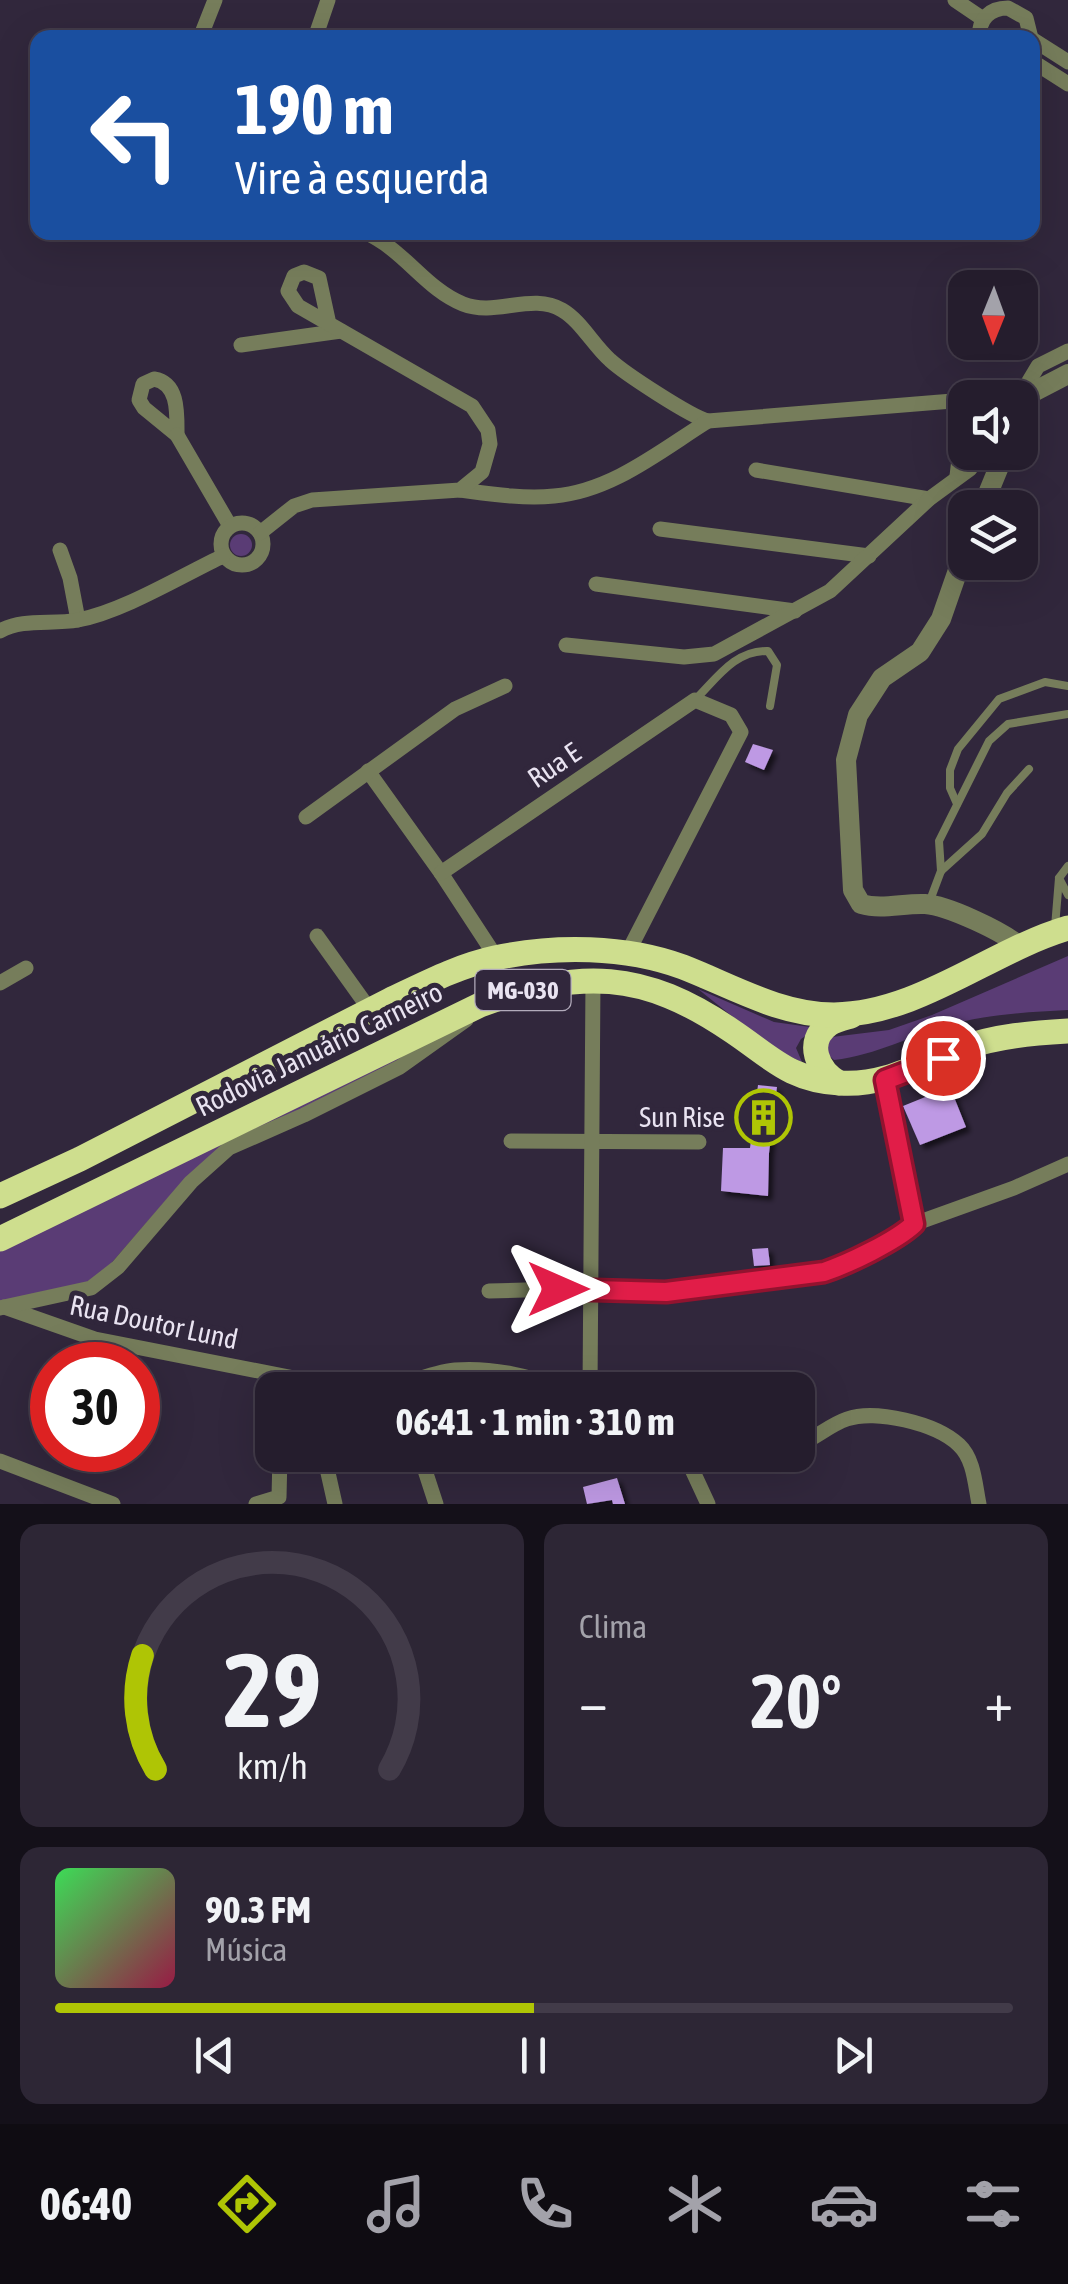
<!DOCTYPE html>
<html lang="pt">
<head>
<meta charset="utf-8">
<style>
	body { margin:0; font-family:"Asap Condensed",sans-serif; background:#2d2635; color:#f1f3f6; height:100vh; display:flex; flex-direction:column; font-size:38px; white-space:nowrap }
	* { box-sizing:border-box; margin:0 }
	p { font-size:32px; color:#a3a2aa }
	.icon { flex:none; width:55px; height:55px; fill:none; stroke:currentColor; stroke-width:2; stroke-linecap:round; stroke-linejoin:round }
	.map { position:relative; height:1504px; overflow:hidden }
	.panel { display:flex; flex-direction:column; gap:20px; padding:20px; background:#141019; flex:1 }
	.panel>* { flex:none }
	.guide { position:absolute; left:30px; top:30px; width:1010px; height:210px; border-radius:20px; box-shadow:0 10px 40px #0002,0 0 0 2px #423b49; background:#1a4fa0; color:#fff; overflow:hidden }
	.needle { width:65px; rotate:181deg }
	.fabs { position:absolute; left:948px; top:270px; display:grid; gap:20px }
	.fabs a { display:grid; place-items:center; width:90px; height:90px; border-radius:20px; background:#251d2d; box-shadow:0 10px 40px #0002,0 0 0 2px #423b49; font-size:50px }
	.speed { position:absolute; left:30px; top:1342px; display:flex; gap:20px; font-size:50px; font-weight:700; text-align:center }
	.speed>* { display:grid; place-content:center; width:130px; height:130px; border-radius:50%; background:#251d2d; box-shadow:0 10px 40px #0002,0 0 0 2px #423b49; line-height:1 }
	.speed .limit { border:15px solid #d22; background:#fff; color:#111 }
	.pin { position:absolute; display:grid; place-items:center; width:85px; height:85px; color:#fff; margin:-42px; border:5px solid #fff; border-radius:50%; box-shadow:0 2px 10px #0007 }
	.me { position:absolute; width:110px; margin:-55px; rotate:90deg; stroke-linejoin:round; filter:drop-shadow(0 0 8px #0008) }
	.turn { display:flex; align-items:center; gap:35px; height:210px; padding:0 40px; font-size:45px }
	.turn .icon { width:130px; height:130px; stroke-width:2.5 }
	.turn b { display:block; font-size:70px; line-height:85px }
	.big { font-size:75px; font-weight:700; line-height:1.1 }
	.panel .widget { flex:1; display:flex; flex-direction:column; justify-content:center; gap:15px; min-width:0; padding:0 35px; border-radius:20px; background:#2d2635 }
	.panel .dial { align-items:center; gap:0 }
	.dial svg { height:260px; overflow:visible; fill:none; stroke:#423b49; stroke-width:7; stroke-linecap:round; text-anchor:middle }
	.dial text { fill:#f1f3f6; stroke:none }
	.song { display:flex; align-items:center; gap:30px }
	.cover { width:120px; height:120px; border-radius:15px; background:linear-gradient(135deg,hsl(130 70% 55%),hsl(340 70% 35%)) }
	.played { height:10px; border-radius:5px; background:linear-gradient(90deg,#afc505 50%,#423b49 50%) }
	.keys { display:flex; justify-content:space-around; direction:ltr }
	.heat { display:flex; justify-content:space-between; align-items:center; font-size:55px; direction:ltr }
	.panel .tiles { flex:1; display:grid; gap:20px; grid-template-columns:1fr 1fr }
	.widget:last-child { grid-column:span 2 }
	.trip { position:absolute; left:255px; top:1372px; width:560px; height:100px; border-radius:20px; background:#251d2d; box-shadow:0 10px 40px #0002,0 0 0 2px #423b49; font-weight:700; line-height:100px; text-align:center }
	.tabs { display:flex; height:160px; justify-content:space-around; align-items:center; background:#0f0c12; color:#a3a2aa }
	.tabs .icon { width:70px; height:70px }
	.tabs .active { color:#afc505 }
	.tabs b { font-size:45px; color:#f1f3f6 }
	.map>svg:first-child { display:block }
</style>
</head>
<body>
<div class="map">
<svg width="1068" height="1504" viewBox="0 0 1068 1504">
	<defs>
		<filter id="shadow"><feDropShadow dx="4.5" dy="4.5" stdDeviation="2.5" flood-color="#0009"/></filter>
	</defs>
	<rect width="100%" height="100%" fill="#31273c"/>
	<g fill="#5a3c75">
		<circle cx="241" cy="545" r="11"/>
		<path d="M1068 956V1010C1028 1012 991 1014 953 1024 912 1035 877 1055 834 1060L823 1050 832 1037 889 1030 932 1015Z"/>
		<polygon points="698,989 774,1022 817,1028 801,1039 796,1048 802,1062 773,1049"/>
		<polygon points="450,1022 385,1069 247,1136 167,1199 108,1267 87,1282 0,1301 0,1244"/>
	</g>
	<g fill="#be99e4" filter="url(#shadow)">
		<polygon points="753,744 773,750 764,770 745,762"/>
		<polygon points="758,1085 777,1087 769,1153 768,1196 721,1191 723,1148 750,1148"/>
		<polygon points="950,1087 966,1127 920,1145 903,1106"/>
		<polygon points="768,1248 770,1265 754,1266 752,1249"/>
		<polygon points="617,1478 625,1504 613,1504 612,1500 587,1504 583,1487"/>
	</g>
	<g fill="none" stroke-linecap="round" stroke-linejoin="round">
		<g stroke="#767d5b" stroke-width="8">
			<path d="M695 700C717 678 735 650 768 651L777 665 770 706"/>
			<polyline points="957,804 950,788 950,770 958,749 999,699 1045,682 1068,686"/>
			<polyline points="941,871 939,841 989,741 1008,724 1068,714"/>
			<polyline points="1059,878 1068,895"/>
			<polyline points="929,903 941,871 982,834 1007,793 1029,769"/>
			<polyline points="1055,927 1059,878 1068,866"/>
		</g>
		<g stroke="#767d5b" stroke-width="15">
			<polyline points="955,0 983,19"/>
			<polyline points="200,38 215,0"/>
			<polyline points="315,38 328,0"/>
			<path d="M979 38C979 19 989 8 1008 8L1026 18 1031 38"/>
			<polyline points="1032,39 1068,62"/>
			<polyline points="1032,61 1068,84"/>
			<path d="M364 232C405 250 424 288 463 304 496 317 532 292 562 310 581 321 593 345 610 360 624 373 691 417 708 421L965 400"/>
			<polyline points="241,345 341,331"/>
			<path d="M154 379C179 383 177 414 177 435L144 408 139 400 143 384Z"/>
			<polyline points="1019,398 1038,366 1068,351"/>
			<polyline points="177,435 230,526"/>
			<polyline points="756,470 929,499"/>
			<polyline points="957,476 965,409"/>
			<path d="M460 490C491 494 523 499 554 496 612 491 660 451 708 421"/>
			<circle cx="242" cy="544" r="21"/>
			<polyline points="660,529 869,556"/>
			<polyline points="260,533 294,506 312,500 460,490 482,472 490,444 488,430 472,406 298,306 288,291 294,276 304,272 319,278 329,324"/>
			<polyline points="60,550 70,578 78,620"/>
			<polyline points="596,584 795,611"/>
			<path d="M0 631C23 618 52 625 78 620 122 612 181 576 223 556"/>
			<polyline points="566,645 684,657 714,654 830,591 929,499 970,469 981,452"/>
			<polyline points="368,771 441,873 496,957"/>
			<polyline points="306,817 455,709 505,686"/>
			<polyline points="441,873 695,700 731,715 741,732 627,954"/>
			<polyline points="317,936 370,1010"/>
			<polyline points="0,983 26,968"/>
			<polyline points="511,1141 699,1142"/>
			<polyline points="914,1224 1014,1188 1068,1164"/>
			<polyline points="489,1291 592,1288 667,1292 824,1271 844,1265 903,1234 914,1224 885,1080"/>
			<polyline points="4,1307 95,1339 355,1390"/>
			<polyline points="0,1308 91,1288 118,1267 191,1182 229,1148 304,1115 400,1067 466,1020"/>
			<path d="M385 1390C408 1384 432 1372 455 1370 490 1367 532 1376 565 1390"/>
			<polyline points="590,1390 593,980"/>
			<path d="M798 1445C815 1439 829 1425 847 1419 875 1409 936 1423 959 1445 974 1459 975 1484 979 1504"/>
			<polyline points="324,1455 335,1504"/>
			<polyline points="420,1455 436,1504"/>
			<path d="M666 1455C693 1471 725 1461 753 1455"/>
			<polyline points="0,1461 113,1504"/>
			<polyline points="689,1463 708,1504"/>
			<polyline points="256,1504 279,1497 280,1455"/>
		</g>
		<g stroke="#767d5b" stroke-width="20">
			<polyline points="1020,399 1068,374"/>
			<polyline points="982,508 1005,452"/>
			<path d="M965 550 941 619 920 652 882 678 858 715 846 760 853 890 861 904C882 910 903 903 925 904 946 905 1005 932 1020 947"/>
		</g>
		<g stroke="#cede8e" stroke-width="25">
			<path d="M839 1083C818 1071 804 1042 829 1024 835 1020 844 1018 851 1016"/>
			<path d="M0 1196 80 1159 390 1000C424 984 458 966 495 958 555 945 626 946 683 967 732 986 780 1015 834 1015 919 1014 990 951 1068 928"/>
			<path d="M0 1239 480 1005C580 969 643 970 732 1031 771 1057 789 1080 840 1083 886 1086 921 1063 963 1048 996 1036 1033 1033 1068 1031"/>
		</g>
	</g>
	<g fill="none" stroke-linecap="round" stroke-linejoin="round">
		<defs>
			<path id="route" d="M558 1289 666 1292 824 1272C848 1264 896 1241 914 1224L885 1080 943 1058"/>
		</defs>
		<use href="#route" stroke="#92132f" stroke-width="25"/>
		<use href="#route" stroke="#e11d48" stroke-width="18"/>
	</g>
	<defs>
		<symbol id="building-ring" viewBox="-11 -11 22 22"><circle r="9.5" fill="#31273c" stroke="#afc505" stroke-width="1.5"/><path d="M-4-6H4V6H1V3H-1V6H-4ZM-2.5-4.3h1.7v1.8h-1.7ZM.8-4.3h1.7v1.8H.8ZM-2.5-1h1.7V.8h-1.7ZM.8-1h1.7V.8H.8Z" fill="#afc505"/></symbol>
	</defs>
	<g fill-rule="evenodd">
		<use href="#building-ring" x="732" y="1086" width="63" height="63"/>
	</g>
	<g text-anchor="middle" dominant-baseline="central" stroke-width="10" stroke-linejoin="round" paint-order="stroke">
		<rect fill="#31273c" stroke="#b2abbb" stroke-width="2.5" x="475.5" y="970" width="95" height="40" rx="8"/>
		<g font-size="25" font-weight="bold" fill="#e9e3f1">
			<text x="523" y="990">MG-030</text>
		</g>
		<g font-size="28" fill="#e9e3f1" stroke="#31273c">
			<text transform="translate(554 765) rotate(-34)">Rua E</text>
			<text transform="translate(319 1049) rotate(-26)">Rodovia Januário Carneiro</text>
			<text transform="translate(154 1322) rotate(12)">Rua Doutor Lund</text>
		</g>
		<g font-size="28" fill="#e9e3f1" stroke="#31273c" text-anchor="end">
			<text x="725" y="1117">Sun Rise</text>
		</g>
	</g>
</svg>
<div class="fabs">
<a><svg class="needle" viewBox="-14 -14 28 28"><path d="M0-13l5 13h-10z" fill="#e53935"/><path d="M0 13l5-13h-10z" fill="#a3a2aa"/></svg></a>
<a><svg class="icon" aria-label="sound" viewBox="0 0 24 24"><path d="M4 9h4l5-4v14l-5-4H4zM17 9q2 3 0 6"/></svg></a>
<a><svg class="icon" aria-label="layers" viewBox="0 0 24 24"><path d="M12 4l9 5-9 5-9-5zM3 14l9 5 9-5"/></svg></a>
</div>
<div class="speed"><div class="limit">30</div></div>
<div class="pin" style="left:943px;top:1058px;background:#d93025"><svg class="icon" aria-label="arrive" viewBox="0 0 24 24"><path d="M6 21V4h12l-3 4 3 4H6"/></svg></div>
<svg class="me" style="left:558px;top:1289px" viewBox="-20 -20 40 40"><path d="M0-17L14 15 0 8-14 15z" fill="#e11d48" stroke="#fff" stroke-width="4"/></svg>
<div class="trip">06:41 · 1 min · 310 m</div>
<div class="guide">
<div class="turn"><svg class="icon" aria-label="left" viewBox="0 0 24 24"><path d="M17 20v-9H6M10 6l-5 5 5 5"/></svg><div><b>190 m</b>Vire à esquerda</div></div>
</div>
</div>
<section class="panel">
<div class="tiles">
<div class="widget dial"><svg viewBox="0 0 100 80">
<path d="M14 69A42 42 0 1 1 86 69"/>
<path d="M14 69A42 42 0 0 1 10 34" stroke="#afc505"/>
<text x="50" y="56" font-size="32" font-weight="700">29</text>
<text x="50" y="72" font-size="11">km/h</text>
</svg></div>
<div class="widget"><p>Clima</p>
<div class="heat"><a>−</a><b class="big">20°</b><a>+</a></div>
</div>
<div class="widget">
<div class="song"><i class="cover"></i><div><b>90.3 FM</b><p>Música</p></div></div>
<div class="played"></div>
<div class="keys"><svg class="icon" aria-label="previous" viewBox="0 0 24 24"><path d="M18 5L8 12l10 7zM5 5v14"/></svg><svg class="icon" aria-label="pause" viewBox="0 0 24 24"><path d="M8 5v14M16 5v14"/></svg><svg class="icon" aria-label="next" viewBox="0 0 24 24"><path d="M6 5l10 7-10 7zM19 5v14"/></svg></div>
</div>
</div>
</section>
<nav class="tabs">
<b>06:40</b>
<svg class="icon active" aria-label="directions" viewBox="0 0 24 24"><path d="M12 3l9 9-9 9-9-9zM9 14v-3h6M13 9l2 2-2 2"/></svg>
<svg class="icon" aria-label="music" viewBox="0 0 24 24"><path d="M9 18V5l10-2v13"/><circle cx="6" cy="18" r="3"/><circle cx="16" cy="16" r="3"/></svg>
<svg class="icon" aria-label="phone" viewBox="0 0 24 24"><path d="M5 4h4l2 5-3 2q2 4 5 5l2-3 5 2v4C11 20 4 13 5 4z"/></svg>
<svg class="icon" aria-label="climate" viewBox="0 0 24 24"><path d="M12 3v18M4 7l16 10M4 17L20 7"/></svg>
<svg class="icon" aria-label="car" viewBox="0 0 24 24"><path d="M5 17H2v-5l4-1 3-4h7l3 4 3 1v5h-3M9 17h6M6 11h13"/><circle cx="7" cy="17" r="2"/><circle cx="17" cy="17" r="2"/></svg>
<svg class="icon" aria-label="filters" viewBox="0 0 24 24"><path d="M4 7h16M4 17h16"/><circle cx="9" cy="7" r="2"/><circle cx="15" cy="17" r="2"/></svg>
</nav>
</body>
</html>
